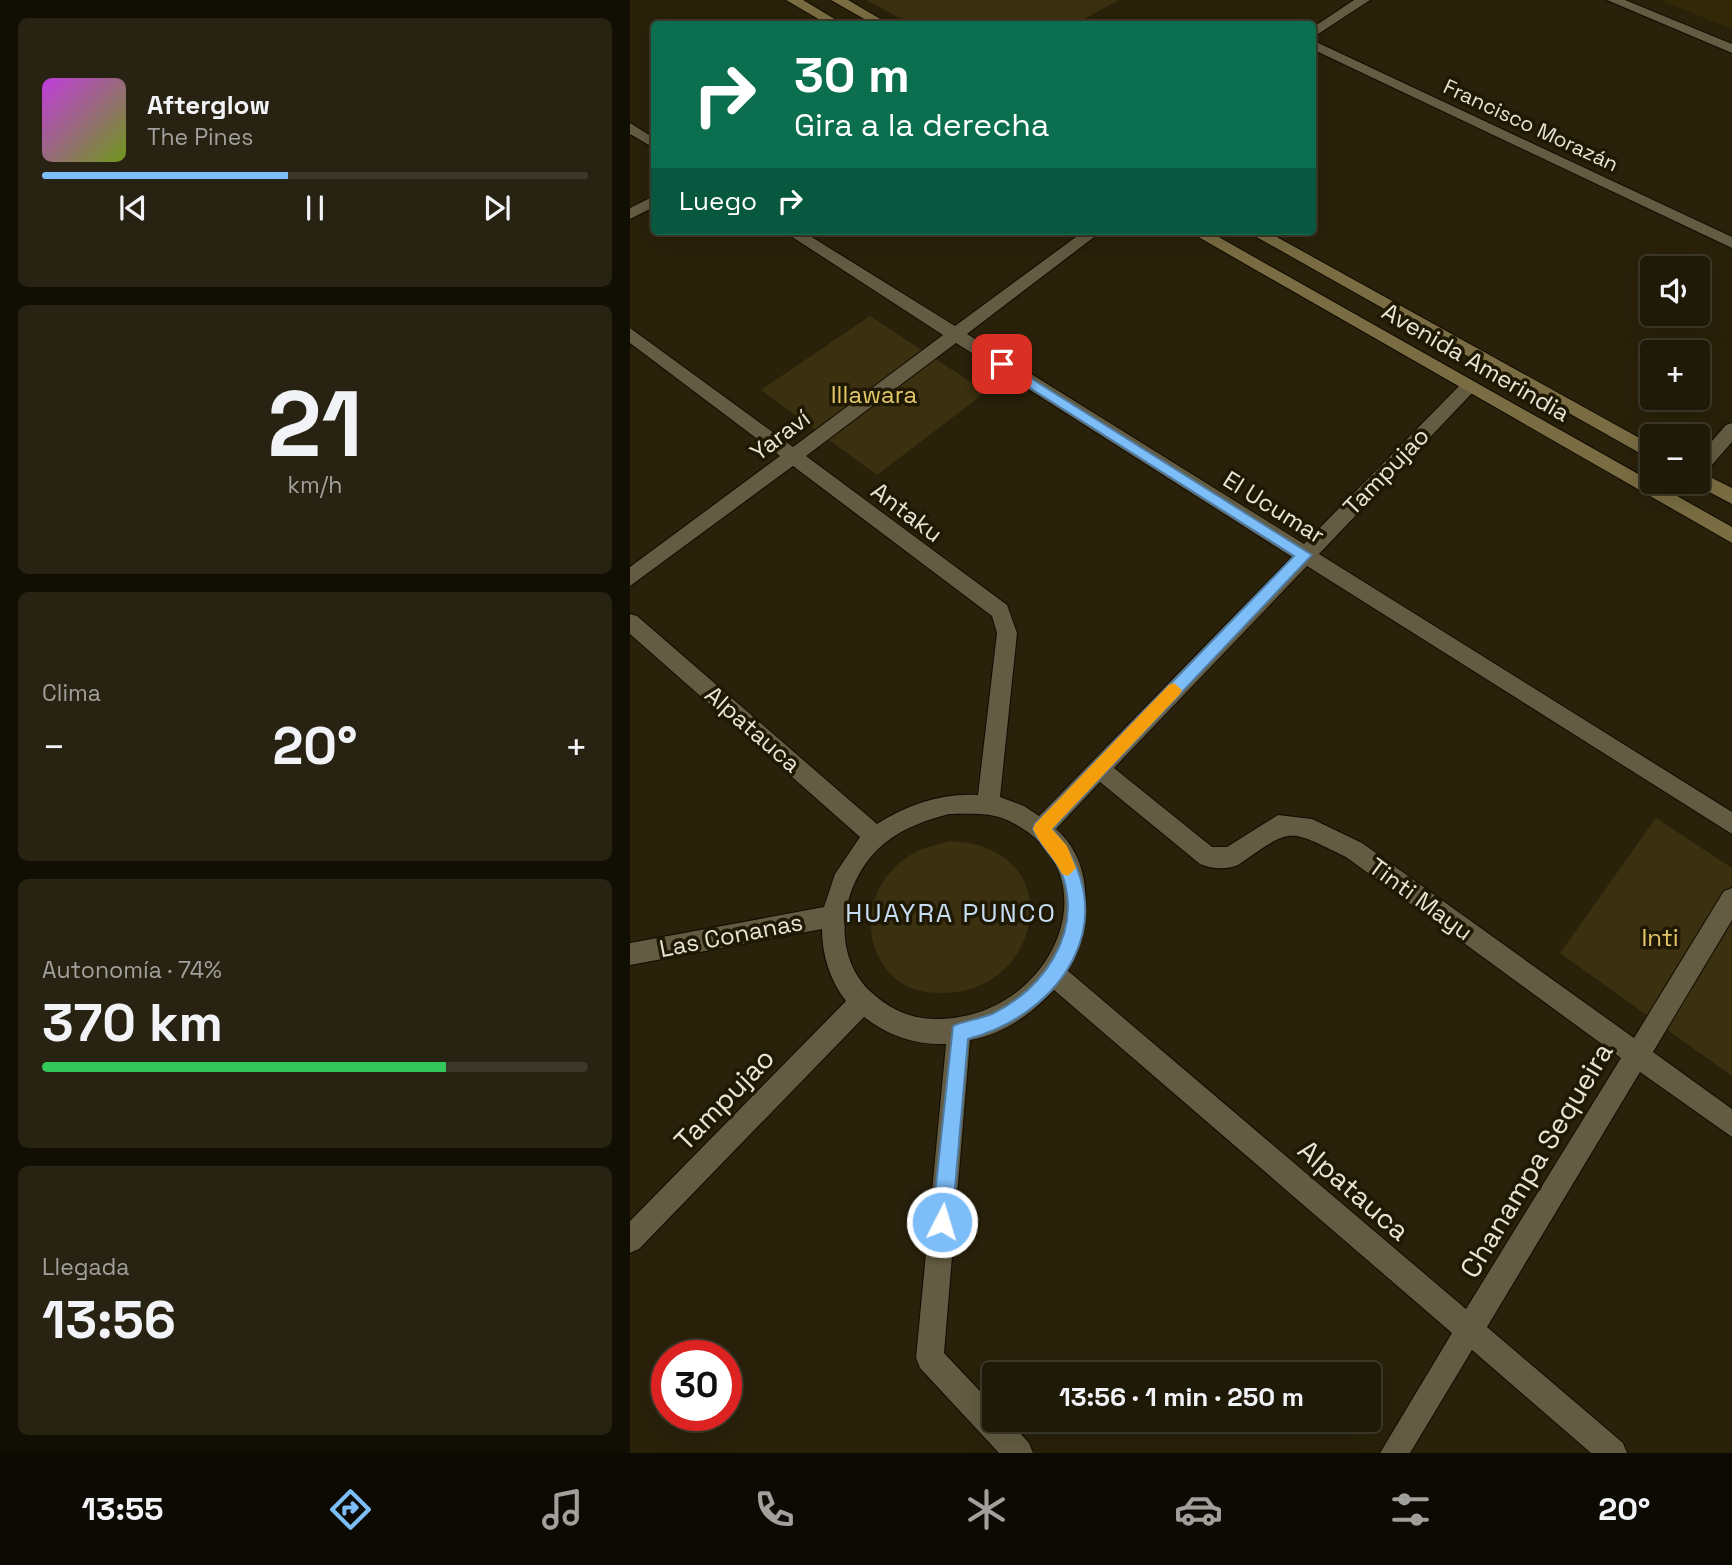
<!DOCTYPE html>
<html lang="es">
<head>
<meta charset="utf-8">
<style>
	body { margin:0; font-family:"Space Grotesk",sans-serif; background:#272212; color:#f1f3f6; height:100vh; display:flex; flex-direction:column; font-size:26px; white-space:nowrap }
	* { box-sizing:border-box; margin:0 }
	p { font-size:23px; color:#a1a09c }
	.icon { flex:none; width:38px; height:38px; fill:none; stroke:currentColor; stroke-width:2; stroke-linecap:round; stroke-linejoin:round }
	.map { position:relative; flex:1; overflow:hidden }
	.panel { display:flex; flex-direction:column; gap:18px; padding:18px; background:#110e04; width:630px }
	.panel>* { flex:none }
	.banner { position:absolute; left:21px; top:21px; width:665px; height:214px; border-radius:7px; box-shadow:0 7px 28px #0002,0 0 0 2px #3c3829; background:#0b6e4f; color:#fff; overflow:hidden }
	.controls { position:absolute; left:1010px; top:256px; display:grid; gap:14px }
	.controls a { display:grid; place-items:center; width:70px; height:70px; border-radius:7px; background:#1f1908; box-shadow:0 7px 28px #0002,0 0 0 2px #3c3829; font-size:35px }
	.speed { position:absolute; left:21px; top:1340px; display:flex; gap:14px; font-size:35px; font-weight:700; text-align:center }
	.speed>* { display:grid; place-content:center; width:91px; height:91px; border-radius:50%; background:#1f1908; box-shadow:0 7px 28px #0002,0 0 0 2px #3c3829; line-height:1 }
	.speed .limit { border:10px solid #d22; background:#fff; color:#111 }
	.pin { position:absolute; display:grid; place-items:center; width:60px; height:60px; color:#fff; margin:-30px; border-radius:14px; box-shadow:0 4px 10px #0006 }
	.me { position:absolute; width:77px; margin:-38px; rotate:5deg; stroke-linejoin:round; filter:drop-shadow(0 0 5px #0008) }
	.turn { display:flex; align-items:center; gap:24px; height:147px; padding:0 28px; font-size:32px }
	.turn .icon { width:91px; height:91px; stroke-width:2.5 }
	.turn b { display:block; font-size:49px; line-height:60px }
	.then { display:flex; align-items:center; height:66px; padding:0 28px; background:#0003; gap:14px; font-size:26px }
	.big { font-size:52px; font-weight:700; line-height:1.1 }
	.panel .tile { flex:1; display:flex; flex-direction:column; justify-content:center; gap:10px; min-width:0; padding:0 24px; border-radius:10px; background:#272212 }
	.panel .dial { align-items:center; gap:0 }
	.dial b { font-size:91px; line-height:1 }
	.song { display:flex; align-items:center; gap:21px }
	.cover { width:84px; height:84px; border-radius:10px; background:linear-gradient(135deg,hsl(290 70% 55%),hsl(80 70% 35%)) }
	.played { height:7px; border-radius:4px; background:linear-gradient(90deg,#7dbef9 45%,#3c3829 45%) }
	.keys { display:flex; justify-content:space-around; direction:ltr }
	.heat { display:flex; justify-content:space-between; align-items:center; font-size:38px; direction:ltr }
	.charge { height:10px; border-radius:5px; background:linear-gradient(90deg,#34c759 74%,#3c3829 0) }
	.trip { position:absolute; left:352px; top:1362px; width:399px; height:70px; border-radius:7px; background:#1f1908; box-shadow:0 7px 28px #0002,0 0 0 2px #3c3829; font-weight:700; line-height:70px; text-align:center }
	.menu { display:flex; height:112px; justify-content:space-around; align-items:center; background:#0c0a03; color:#a1a09c }
	.menu .icon { width:49px; height:49px }
	.menu .current { color:#7dbef9 }
	.menu b { font-size:32px; color:#f1f3f6 }
	main { display:flex; flex:1; min-height:0 }
	.map>svg:first-child { display:block }
</style>
</head>
<body>
<main>
<section class="panel">
<div class="tile">
<div class="song"><i class="cover"></i><div><b>Afterglow</b><p>The Pines</p></div></div>
<div class="played"></div>
<div class="keys"><svg class="icon" aria-label="previous" viewBox="0 0 24 24"><path d="M18 5L8 12l10 7zM5 5v14"/></svg><svg class="icon" aria-label="pause" viewBox="0 0 24 24"><path d="M8 5v14M16 5v14"/></svg><svg class="icon" aria-label="next" viewBox="0 0 24 24"><path d="M6 5l10 7-10 7zM19 5v14"/></svg></div>
</div>
<div class="tile dial"><b>21</b><p>km/h</p></div>
<div class="tile"><p>Clima</p>
<div class="heat"><a>−</a><b class="big">20°</b><a>+</a></div>
</div>
<div class="tile"><p>Autonomía · 74%</p><b class="big">370 km</b><div class="charge"></div></div>
<div class="tile"><p>Llegada</p><b class="big">13:56</b></div>
</section>
<div class="map">
<svg width="1102" height="1453" viewBox="0 0 1102 1453">
	<rect width="100%" height="100%" fill="#29210a"/>
	<polygon fill="#332909" points="1030,0 1102,0 1102,29"/>
	<g fill="#3b3110">
		<polygon points="236,0 489,0 445,24 281,24"/>
		<polygon points="240,316 356,392 247,475 131,390"/>
		<polygon points="1026,818 1102,868 1102,1076 930,953"/>
		<path d="M319 841C443 845 413 995 311 993 297 993 281 990 270 982 226 949 234 884 279 856 292 848 305 845 319 841Z"/>
	</g>
	<g fill="none" stroke-linecap="round" stroke-linejoin="round">
		<defs>
			<g id="street">
				<polygon points="724,0 740,0 682,38 682,28"/>
				<polygon points="977,0 995,0 1102,44 1102,53"/>
				<polygon points="682,40 1102,237 1102,248 682,49"/>
				<polygon points="0,123 24,138 24,148 0,134"/>
				<polygon points="24,196 24,207 0,219 0,208"/>
				<path d="M153 231H172L325 326 454 231H472L337 334 674 544 833 382H845L848 386 845 390 689 554 1102 812V834L677 566 484 768 582 847H597L648 815 682 819 732 843 1004 1038 1094 891 1102 888V920L1023 1052 1102 1109V1137L1010 1072 857 1327 993 1443 997 1453H961L842 1350 780 1453H750L822 1333 424 990C401 1014 375 1034 340 1040L314 1353 364 1406V1419H377L399 1443 403 1453H369L290 1368 286 1358 316 1044C285 1045 258 1036 234 1017L9 1249 0 1253V1221L216 1001C200 981 192 955 192 929L0 965V943L194 907 205 874 230 837 0 634V614L7 616 247 824C278 804 312 793 348 795L367 633 362 616 163 466 0 586V567L150 456 0 343V328L163 447 313 335ZM326 343 662 557 409 816 394 806 370 797 387 633 377 605 176 456ZM470 782 570 864C582 869 596 870 608 865 663 827 656 828 716 857L991 1058 836 1309 437 970C460 926 467 865 426 829ZM319 814C337 814 360 812 377 820 482 869 429 1001 329 1017 294 1023 267 1016 241 992 197 951 212 877 256 842 275 827 297 820 319 814Z"/>
				<polygon points="1102,423 1102,442 1074,474 1068,476 1068,457 1096,425"/>
			</g>
			<g id="secondary">
				<polygon points="156,0 173,0 213,24 197,24"/>
				<polygon points="201,0 218,0 259,24 243,24"/>
				<polygon points="558,231 578,231 1102,527 1102,543"/>
				<polygon points="616,231 636,231 1022,445 1022,460"/>
				<polygon points="1068,471 1102,488 1102,504 1062,483 1068,481"/>
			</g>
		</defs>
		<use href="#street" stroke="#110b00" stroke-width="2"/>
		<use href="#secondary" stroke="#110b00" stroke-width="2"/>
		<use href="#street" fill="#635b42" fill-rule="evenodd"/>
		<use href="#secondary" fill="#7a6d43" fill-rule="evenodd"/>
	</g>
	<path fill="#7dbef9" stroke="#517ca2" stroke-width="2" d="M372 360 682 555 422 829C497 915 435 1013 338 1039L322 1222 319 1229 312 1232 305 1229 302 1222 323 1026C336 1020 352 1019 364 1013 413 988 450 936 434 880 428 859 411 848 403 829L405 824 664 556 367 367 365 364Z"/>
	<path fill="#f59e0b" d="M544 683 552 690 550 694 422 829 437 846 446 868 438 876 432 874C424 857 410 845 403 829L405 824 539 685Z"/>
	<g text-anchor="middle" dominant-baseline="central" stroke-width="7" stroke-linejoin="round" paint-order="stroke">
		<g font-size="21" fill="#e7e3d5" stroke="#1f1802">
			<text transform="translate(901 125) rotate(25)">Francisco Morazán</text>
		</g>
		<g font-size="24" fill="#e7e3d5" stroke="#1f1802">
			<text transform="translate(846 362) rotate(30)">Avenida Amerindia</text>
			<text transform="translate(150 435) rotate(-37)">Yaraví</text>
			<text transform="translate(756 471) rotate(-46)">Tampujao</text>
			<text transform="translate(644 507) rotate(32)">El Ucumar</text>
			<text transform="translate(277 512) rotate(37)">Antaku</text>
			<text transform="translate(123 729) rotate(41)">Alpatauca</text>
			<text transform="translate(791 899) rotate(36)">Tinti Mayu</text>
			<text transform="translate(101 935) rotate(-11)">Las Conanas</text>
		</g>
		<g font-size="24" fill="#e4c76a" stroke="#1f1802">
			<text x="244" y="394">Illawara</text>
			<text x="1030" y="937">Inti</text>
		</g>
		<g font-size="26" letter-spacing="2" fill="#c6ddf4" stroke="#1f1802">
			<text x="321" y="913">HUAYRA PUNCO</text>
		</g>
		<g font-size="28" fill="#e7e3d5" stroke="#1f1802">
			<text transform="translate(94 1099) rotate(-46)">Tampujao</text>
			<text transform="translate(906 1160) rotate(-59)">Chanampa Sequeira</text>
			<text transform="translate(724 1190) rotate(41)">Alpatauca</text>
		</g>
	</g>
</svg>
<div class="controls">
<a><svg class="icon" aria-label="sound" viewBox="0 0 24 24"><path d="M4 9h4l5-4v14l-5-4H4zM17 9q2 3 0 6"/></svg></a>
<a>+</a>
<a>−</a>
</div>
<div class="speed"><div class="limit">30</div></div>
<div class="pin" style="left:372px;top:364px;background:#d93025"><svg class="icon" aria-label="arrive" viewBox="0 0 24 24"><path d="M6 21V4h12l-3 4 3 4H6"/></svg></div>
<svg class="me" style="left:312px;top:1222px" viewBox="-20 -20 40 40"><circle r="17" fill="#7dbef9" stroke="#fff" stroke-width="3"/><path d="M0-11L8 9 0 5-8 9z" fill="#fff"/></svg>
<div class="trip">13:56 · 1 min · 250 m</div>
<div class="banner">
<div class="turn"><svg class="icon" aria-label="right" viewBox="0 0 24 24"><path d="M7 20v-9h11M14 6l5 5-5 5"/></svg><div><b>30 m</b>Gira a la derecha</div></div>
<div class="then">Luego<svg class="icon" aria-label="right" viewBox="0 0 24 24"><path d="M7 20v-9h11M14 6l5 5-5 5"/></svg></div>
</div>
</div>
</main>
<nav class="menu">
<b>13:55</b>
<svg class="icon current" aria-label="directions" viewBox="0 0 24 24"><path d="M12 3l9 9-9 9-9-9zM9 14v-3h6M13 9l2 2-2 2"/></svg>
<svg class="icon" aria-label="music" viewBox="0 0 24 24"><path d="M9 18V5l10-2v13"/><circle cx="6" cy="18" r="3"/><circle cx="16" cy="16" r="3"/></svg>
<svg class="icon" aria-label="phone" viewBox="0 0 24 24"><path d="M5 4h4l2 5-3 2q2 4 5 5l2-3 5 2v4C11 20 4 13 5 4z"/></svg>
<svg class="icon" aria-label="climate" viewBox="0 0 24 24"><path d="M12 3v18M4 7l16 10M4 17L20 7"/></svg>
<svg class="icon" aria-label="car" viewBox="0 0 24 24"><path d="M5 17H2v-5l4-1 3-4h7l3 4 3 1v5h-3M9 17h6M6 11h13"/><circle cx="7" cy="17" r="2"/><circle cx="17" cy="17" r="2"/></svg>
<svg class="icon" aria-label="filters" viewBox="0 0 24 24"><path d="M4 7h16M4 17h16"/><circle cx="9" cy="7" r="2"/><circle cx="15" cy="17" r="2"/></svg>
<b>20°</b>
</nav>
</body>
</html>
